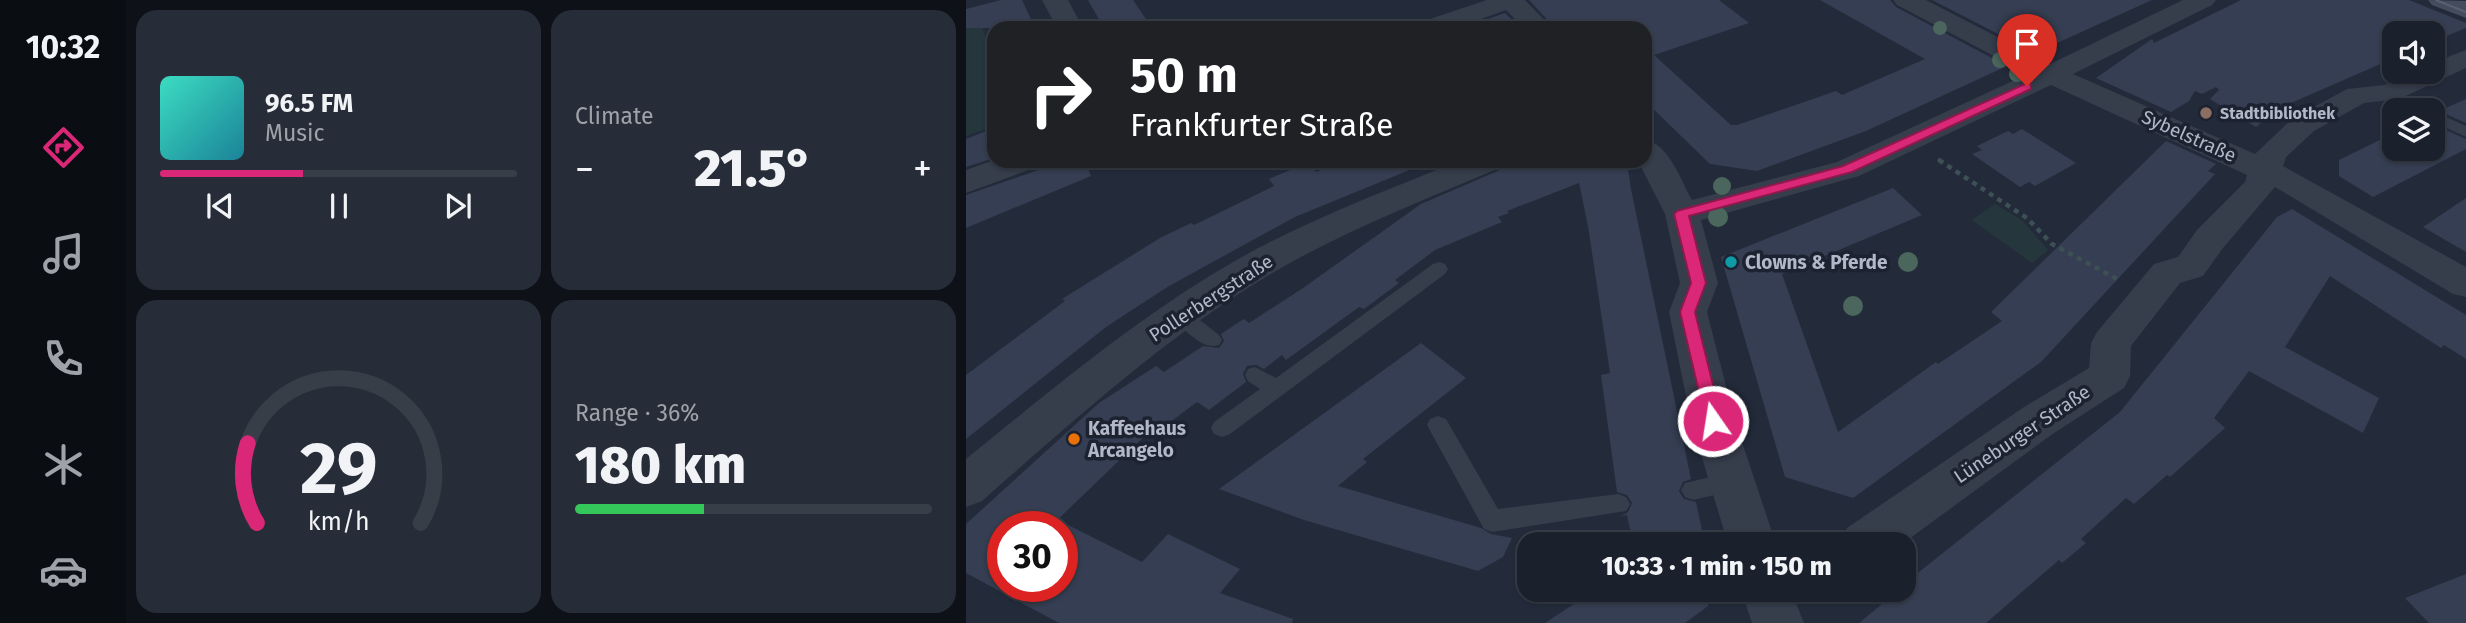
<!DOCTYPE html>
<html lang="en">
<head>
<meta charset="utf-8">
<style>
	body { margin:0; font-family:"Fira Sans",sans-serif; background:#272d38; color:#f1f3f6; height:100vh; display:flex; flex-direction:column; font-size:26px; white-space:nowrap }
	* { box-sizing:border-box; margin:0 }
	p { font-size:23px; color:#9fa3a9 }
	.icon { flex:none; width:38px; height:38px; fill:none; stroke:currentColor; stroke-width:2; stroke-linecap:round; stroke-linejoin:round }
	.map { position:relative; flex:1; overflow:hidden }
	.details { display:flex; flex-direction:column; gap:10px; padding:10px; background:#0e1218; width:840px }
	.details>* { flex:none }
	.hud { position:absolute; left:21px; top:21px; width:665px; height:147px; border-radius:21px; box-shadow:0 2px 5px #0004,0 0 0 2px #383e48; background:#202124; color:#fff; overflow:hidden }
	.tools { position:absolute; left:1416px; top:21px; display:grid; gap:14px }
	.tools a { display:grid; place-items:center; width:63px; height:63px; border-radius:14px; background:#1a202c; box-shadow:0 2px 5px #0004,0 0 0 2px #383e48; font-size:35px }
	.speed { position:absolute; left:21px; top:511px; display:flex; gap:14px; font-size:35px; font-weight:700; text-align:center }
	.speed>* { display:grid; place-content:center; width:91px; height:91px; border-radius:50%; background:#1a202c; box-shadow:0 2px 5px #0004,0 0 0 2px #383e48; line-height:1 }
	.speed .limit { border:10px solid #d22; background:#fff; color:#111 }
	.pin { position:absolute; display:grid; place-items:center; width:60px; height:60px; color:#fff; margin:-72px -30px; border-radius:50% 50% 50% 0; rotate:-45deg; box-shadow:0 0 7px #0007 }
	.pin .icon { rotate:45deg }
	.me { position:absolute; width:77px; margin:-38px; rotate:347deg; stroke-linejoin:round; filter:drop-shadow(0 0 5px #0008) }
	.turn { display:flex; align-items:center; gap:24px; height:147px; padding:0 28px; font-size:32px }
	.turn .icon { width:91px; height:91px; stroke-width:2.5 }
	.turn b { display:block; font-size:49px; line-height:60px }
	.big { font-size:52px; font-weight:800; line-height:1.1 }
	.details .widget { flex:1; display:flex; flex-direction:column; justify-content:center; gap:10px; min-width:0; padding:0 24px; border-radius:21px; background:#272d38 }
	.details .dial { align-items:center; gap:0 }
	.dial svg { height:182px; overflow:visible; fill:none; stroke:#383e48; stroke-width:7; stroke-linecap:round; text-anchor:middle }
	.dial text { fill:#f1f3f6; stroke:none }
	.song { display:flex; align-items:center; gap:21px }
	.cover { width:84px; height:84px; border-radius:10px; background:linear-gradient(135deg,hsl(170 70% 55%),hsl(190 70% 35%)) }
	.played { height:7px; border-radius:4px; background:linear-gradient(90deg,#db2777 40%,#383e48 40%) }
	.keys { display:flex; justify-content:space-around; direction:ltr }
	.heat { display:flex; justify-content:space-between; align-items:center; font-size:38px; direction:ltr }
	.charge { height:10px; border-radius:5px; background:linear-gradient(90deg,#34c759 36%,#383e48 0) }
	.details .tiles { flex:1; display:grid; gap:10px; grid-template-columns:repeat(2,1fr) }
	.trip { position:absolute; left:551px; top:532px; width:399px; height:70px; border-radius:21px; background:#1a202c; box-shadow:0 2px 5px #0004,0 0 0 2px #383e48; font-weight:800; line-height:70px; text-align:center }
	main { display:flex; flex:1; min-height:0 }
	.tab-bar { display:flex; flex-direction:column; width:126px; justify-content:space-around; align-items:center; background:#0a0d12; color:#9fa3a9 }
	.tab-bar .icon { width:49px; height:49px }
	.tab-bar .selected { color:#db2777 }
	.tab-bar b { font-size:32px; color:#f1f3f6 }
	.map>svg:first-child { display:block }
</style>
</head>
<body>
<main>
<nav class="tab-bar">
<b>10:32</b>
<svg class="icon selected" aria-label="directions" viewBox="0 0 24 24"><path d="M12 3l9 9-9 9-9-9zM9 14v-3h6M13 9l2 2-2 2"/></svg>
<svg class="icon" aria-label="music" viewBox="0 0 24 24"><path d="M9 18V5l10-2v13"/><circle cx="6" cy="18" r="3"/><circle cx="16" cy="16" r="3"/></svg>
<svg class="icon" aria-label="phone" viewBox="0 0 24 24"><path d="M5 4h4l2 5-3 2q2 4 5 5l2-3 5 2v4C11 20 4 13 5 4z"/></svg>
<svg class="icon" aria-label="climate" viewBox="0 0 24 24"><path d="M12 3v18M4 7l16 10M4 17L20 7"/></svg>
<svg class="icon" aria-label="car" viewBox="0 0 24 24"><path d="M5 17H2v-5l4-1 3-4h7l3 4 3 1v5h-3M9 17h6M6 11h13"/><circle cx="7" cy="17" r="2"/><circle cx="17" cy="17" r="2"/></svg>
</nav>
<section class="details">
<div class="tiles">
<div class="widget">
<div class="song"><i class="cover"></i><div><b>96.5 FM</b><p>Music</p></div></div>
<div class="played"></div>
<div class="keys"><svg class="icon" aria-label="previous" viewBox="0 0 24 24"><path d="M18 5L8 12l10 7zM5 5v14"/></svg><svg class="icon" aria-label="pause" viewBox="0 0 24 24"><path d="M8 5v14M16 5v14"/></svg><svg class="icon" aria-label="next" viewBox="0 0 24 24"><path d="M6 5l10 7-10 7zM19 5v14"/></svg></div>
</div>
<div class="widget"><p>Climate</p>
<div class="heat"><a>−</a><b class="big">21.5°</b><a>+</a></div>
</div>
<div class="widget dial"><svg viewBox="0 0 100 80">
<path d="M14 69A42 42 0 1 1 86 69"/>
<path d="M14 69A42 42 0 0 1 10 34" stroke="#db2777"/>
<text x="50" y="56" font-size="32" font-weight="700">29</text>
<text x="50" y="72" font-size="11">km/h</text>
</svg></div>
<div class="widget"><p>Range · 36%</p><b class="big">180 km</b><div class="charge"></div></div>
</div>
</section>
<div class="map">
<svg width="1500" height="623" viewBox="0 0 1500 623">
	<rect width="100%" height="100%" fill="#232b3b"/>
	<g fill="#25373c">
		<polygon points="14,23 28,55 28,126 0,136 0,27"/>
		<polygon points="1029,204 1057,221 1082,250 1066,263 1006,220"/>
	</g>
	<g fill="#353e52">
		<polygon points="35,0 56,0 69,28 0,28 0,9"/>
		<polygon points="122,0 167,0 186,28 138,28"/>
		<polygon points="563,0 753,0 783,23 688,55 765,125 771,125 870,91 876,95 959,59 854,0 924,0 930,7 1041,66 900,131 791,171 744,164 679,101 679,28 589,28"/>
		<polygon points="966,0 1186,0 1069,53"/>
		<polygon points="1275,0 1443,0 1500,23 1500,28 1466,42 1466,33 1428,33 1428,58 1309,110 1290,127 1244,99 1253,90 1250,87 1236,94 1229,91 1223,101 1205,112 1130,78 1186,39 1188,43"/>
		<polygon points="539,13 554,28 502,26"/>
		<polygon points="1500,99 1500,123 1473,111"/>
		<polygon points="1466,124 1500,139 1500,149 1407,197 1373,176 1373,160 1428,133 1428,149 1466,149"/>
		<polygon points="28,128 28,158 0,167 0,139"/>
		<polygon points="1056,129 1110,163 1069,186 1063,182 1054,187 1006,154 1016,150 1011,146 1042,131 1047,134"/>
		<polygon points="1200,141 1250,164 1242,171 1249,174 1075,362 887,498 819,477 755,257 927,188 956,215 816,274 872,432 970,362 972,364 1036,321 1025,312"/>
		<polygon points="98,161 119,161 125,176 0,228 0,195"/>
		<polygon points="379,161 463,162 329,217 203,286 140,327 0,439 0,375 99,301 96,299 194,238 225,223 228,225 308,186 303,179 343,162 350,172"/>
		<polygon points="541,161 663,161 661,163 665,189 725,479 717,482 713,491 718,499 730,502 739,544 667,544 661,515 654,517 662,512 666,503 661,495 651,492 635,375 644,373 622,226 613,183 541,211 543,213 532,217 536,222 469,250 429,280 433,283 398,309 393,307 320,360 316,355 298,369 290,365 281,366 277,374 280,382 243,410 231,402 195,429 188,427 84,527 37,527 37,586 96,586 96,522 176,562 202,534 274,569 254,593 327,619 326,623 93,623 0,573 0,524 133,403 190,366 198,372 237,346 253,348 258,341 255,334 270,324 278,319 283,323 337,288 455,204 534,170"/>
		<polygon points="1500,198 1500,252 1457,227"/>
		<polygon points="1326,209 1500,315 1500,359 1478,345 1475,348 1364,276 1319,347 1413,398 1397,433 1283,371 1248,418 1259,428 1204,477 1201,475 1168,504 1160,498 1115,539 1120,543 1096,563 1093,560 1020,623 893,623 933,590 938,590 938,584 1154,412 1311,217"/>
		<polygon points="455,343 500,378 397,459 401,462 372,486 515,528 525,534 546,538 537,557 512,571 338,520 253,489"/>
		<polygon points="1500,574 1500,623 1463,623 1439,598"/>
		<polygon points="629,590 748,590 748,591 742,606 719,623 579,623"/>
	</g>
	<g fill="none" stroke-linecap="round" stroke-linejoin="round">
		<polyline stroke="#3d5054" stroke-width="3.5" stroke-dasharray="3.5 3.5" stroke-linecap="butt" points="972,159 976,162"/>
		<polyline stroke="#3d5054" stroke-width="4.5" stroke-dasharray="5 5" stroke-linecap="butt" points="973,160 1061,218 1086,244 1153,280"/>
		<g fill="#363d4b" fill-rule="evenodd">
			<polygon points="1423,89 1462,107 1465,110 1446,110 1418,96 1416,93 1418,90"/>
			<polygon points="1466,111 1500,126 1500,137 1466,121"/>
			<polygon points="473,262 479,264 482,269 479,274 264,434 256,437 248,434 245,428 248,422 294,389 282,381 279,375 282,369 289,367 310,378 467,264"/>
			<path d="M214 308 221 310 253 335 256 340 253 345C237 351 220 330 207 320L204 315 207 310Z"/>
			<polygon points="472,416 480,419 532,509 652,494 660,497 664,504 660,511 526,532 518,529 461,425 464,419"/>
			<polygon points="766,472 774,475 777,482 774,489 727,500 719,497 715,490 719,483"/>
		</g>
		<g fill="#363d4b" fill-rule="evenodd">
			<polygon points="76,0 102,0 117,28 91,28"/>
			<polygon points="521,0 559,0 586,28 558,28 540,10 490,28 451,28 455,22"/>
			<path d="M927 0H960L1084 64 1217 0H1250L1246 5 1107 74 1289 154 1326 119 1381 89 1418 85 1446 72H1466V63L1500 50V68L1433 99 1398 103 1348 131 1320 157 1317 166 1500 267V297L1487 294 1309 187 1257 248 1237 276 1214 283 1165 346 1164 376 1158 388 1088 433 936 544H874L881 528 1058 407 1123 368 1125 343 1131 332 1188 264 1212 257 1231 230 1279 182 1281 175 1085 85 893 176 735 220 752 283 741 312 769 421 810 544H762L725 421 703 312 714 283 699 214 672 161H679V139C704 146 714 179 726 200L871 162 1062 74 931 5Z"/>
			<polygon points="28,160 28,161 73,161 68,168 0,193 0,170"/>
			<path d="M493 161H538L533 168C454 202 372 233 298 278 196 340 106 422 16 501L0 507V459C88 388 175 314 274 258 344 219 419 191 493 161Z"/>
			<polygon points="775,590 825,590 838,623 786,623"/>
		</g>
		<polygon fill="#454c5e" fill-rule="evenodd" points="1462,0 1500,1 1500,18 1466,5"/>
		<polyline stroke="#586172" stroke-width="2" points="1470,0 1500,12"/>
	</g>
	<g fill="#4a665d">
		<circle cx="974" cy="28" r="7"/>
		<circle cx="1034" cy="60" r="8"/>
		<circle cx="1051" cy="74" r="8"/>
		<circle cx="756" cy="186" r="9"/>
		<circle cx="752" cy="217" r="10"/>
		<circle cx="942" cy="262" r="10"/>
		<circle cx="887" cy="306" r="10"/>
	</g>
	<polygon fill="#db2777" stroke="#8e194d" stroke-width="2" points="1061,83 1065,84 1065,89 886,172 723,216 740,283 729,312 756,421 754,426 747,428 741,426 714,312 725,283 708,214 711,211 877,166"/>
	<circle fill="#8d6e63" stroke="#1c2230" stroke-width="2.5" cx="1240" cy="113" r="7"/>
	<circle fill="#0f9aa8" stroke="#1c2230" stroke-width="2.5" cx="765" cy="262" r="7"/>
	<circle fill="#e8710a" stroke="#1c2230" stroke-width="2.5" cx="108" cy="439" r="7"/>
	<g text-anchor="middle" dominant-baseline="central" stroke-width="7" stroke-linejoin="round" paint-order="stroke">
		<g font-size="16" font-weight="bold" fill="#b2b8c7" stroke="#1c2230" text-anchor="start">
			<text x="1254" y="113">Stadtbibliothek</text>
		</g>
		<g font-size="19" fill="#b2b8c7" stroke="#1c2230">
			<text transform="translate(1223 136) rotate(24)">Sybelstraße</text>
			<text transform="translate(245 298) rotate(-33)">Pollerbergstraße</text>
			<text transform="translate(1056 434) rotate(-34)">Lüneburger Straße</text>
		</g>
		<g font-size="19" font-weight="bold" fill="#b2b8c7" stroke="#1c2230" text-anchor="start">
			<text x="779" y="262">Clowns &amp; Pferde</text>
			<text x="122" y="428">Kaffeehaus<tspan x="122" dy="22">Arcangelo</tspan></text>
		</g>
	</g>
</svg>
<div class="tools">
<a><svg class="icon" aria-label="sound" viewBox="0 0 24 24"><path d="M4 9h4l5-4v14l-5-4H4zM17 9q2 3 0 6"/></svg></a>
<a><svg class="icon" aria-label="layers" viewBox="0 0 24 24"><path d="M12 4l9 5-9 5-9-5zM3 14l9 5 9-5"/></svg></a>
</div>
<div class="speed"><div class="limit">30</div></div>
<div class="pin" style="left:1061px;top:86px;background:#d93025"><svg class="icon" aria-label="arrive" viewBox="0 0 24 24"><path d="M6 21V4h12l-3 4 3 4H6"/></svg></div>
<svg class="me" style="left:747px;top:421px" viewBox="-20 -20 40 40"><circle r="17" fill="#db2777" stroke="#fff" stroke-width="3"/><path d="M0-11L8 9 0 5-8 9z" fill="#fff"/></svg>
<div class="trip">10:33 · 1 min · 150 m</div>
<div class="hud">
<div class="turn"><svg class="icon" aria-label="right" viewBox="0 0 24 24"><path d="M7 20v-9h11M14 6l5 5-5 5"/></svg><div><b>50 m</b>Frankfurter Straße</div></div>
</div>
</div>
</main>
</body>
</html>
